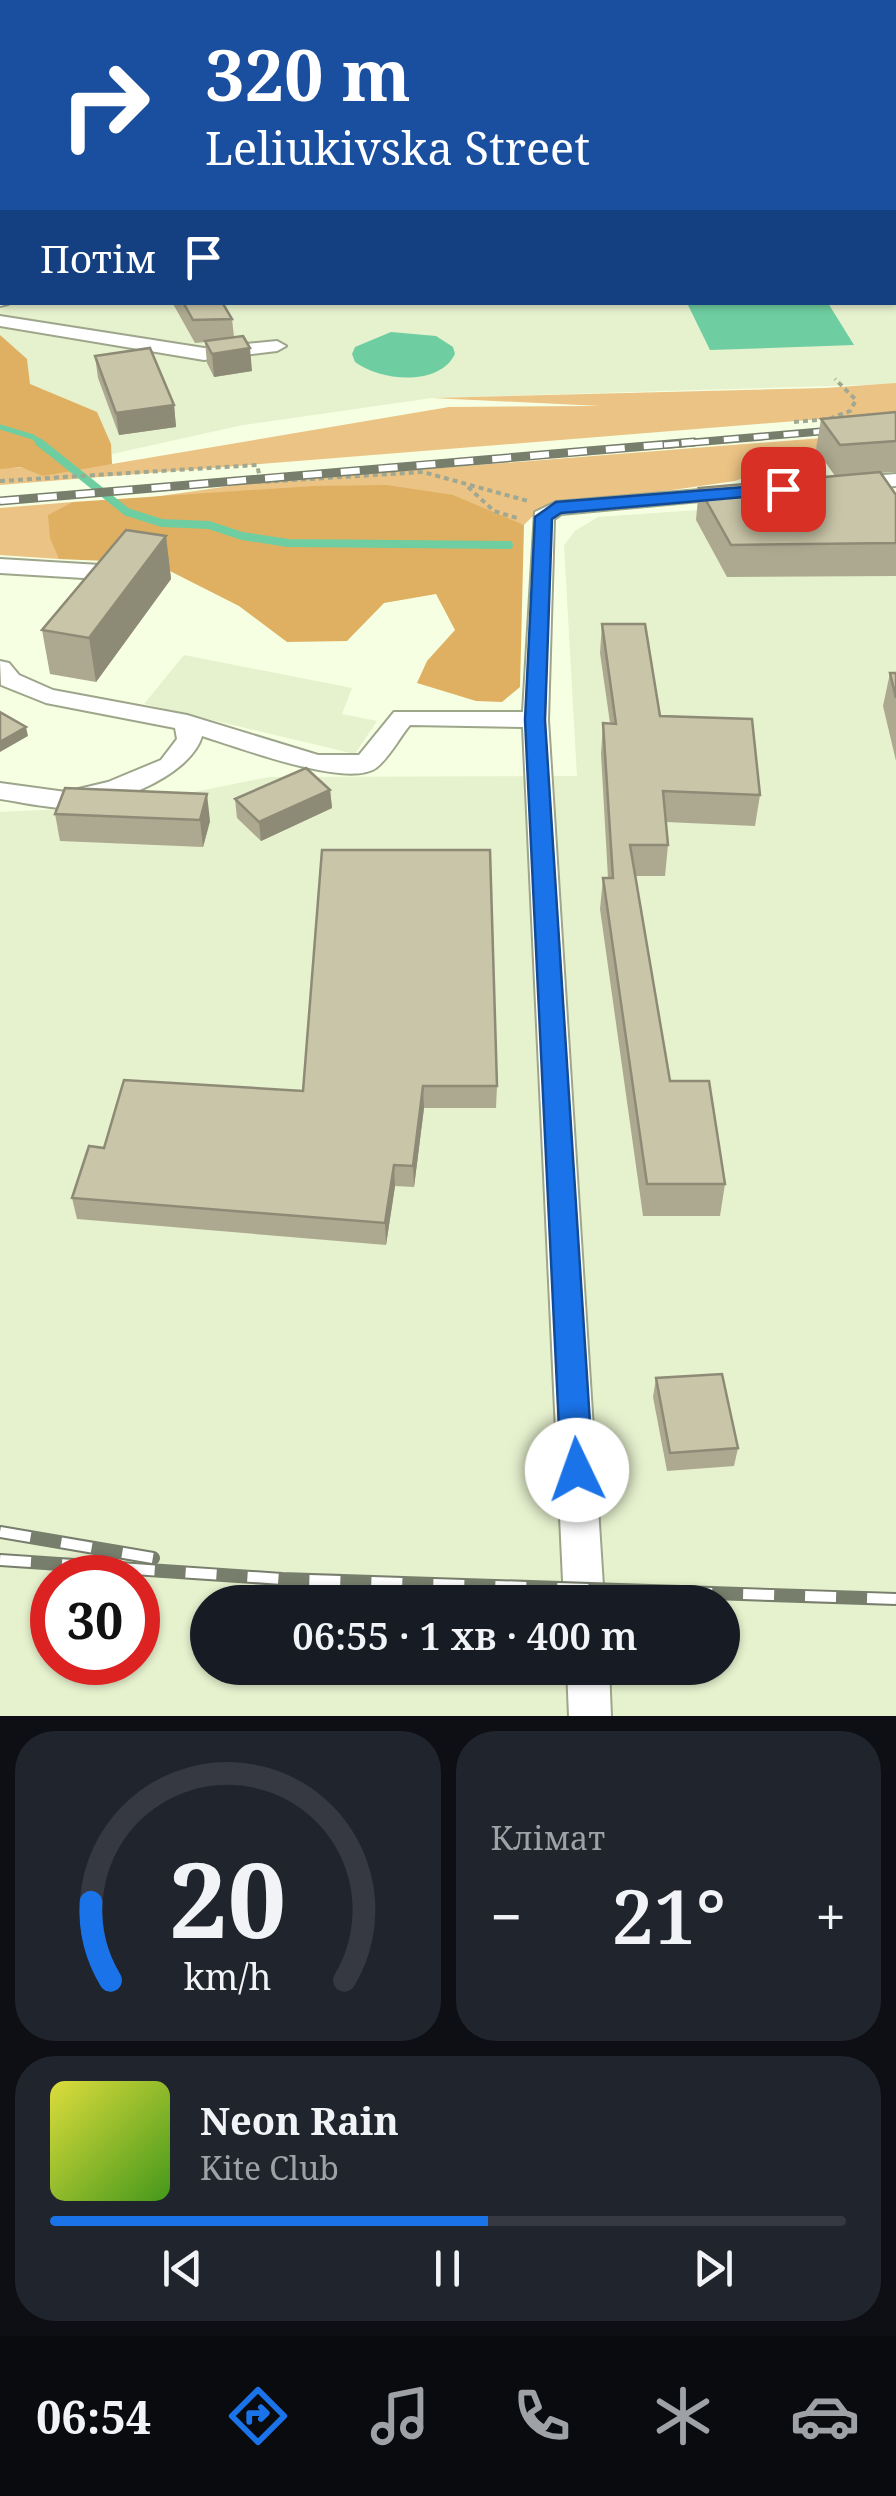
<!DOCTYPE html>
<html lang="uk">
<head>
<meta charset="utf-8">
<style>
	body { margin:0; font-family:"Noto Serif",serif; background:#20242c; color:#f1f3f6; height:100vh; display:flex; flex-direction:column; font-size:38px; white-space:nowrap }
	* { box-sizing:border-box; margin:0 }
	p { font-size:32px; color:#9ea1a6 }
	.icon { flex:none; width:55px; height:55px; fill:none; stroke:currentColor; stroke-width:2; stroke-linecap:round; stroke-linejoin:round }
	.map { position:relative; height:1716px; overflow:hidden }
	.drawer { display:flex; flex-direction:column; gap:15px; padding:15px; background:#0d0f14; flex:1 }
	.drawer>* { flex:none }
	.guide { position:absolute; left:0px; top:0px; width:898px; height:305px; box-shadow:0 2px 8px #0004; background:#1a4fa0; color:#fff; overflow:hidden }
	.speed { position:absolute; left:30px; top:1555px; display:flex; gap:20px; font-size:50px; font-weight:700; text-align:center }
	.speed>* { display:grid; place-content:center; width:130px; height:130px; border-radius:50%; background:#171b24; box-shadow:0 2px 8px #0004; line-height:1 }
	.speed .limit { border:15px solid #d22; background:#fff; color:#111 }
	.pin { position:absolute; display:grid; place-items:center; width:85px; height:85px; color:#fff; margin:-42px; border-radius:20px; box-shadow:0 5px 15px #0006 }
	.me { position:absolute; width:110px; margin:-55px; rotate:357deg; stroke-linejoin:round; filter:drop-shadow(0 0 8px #0008) }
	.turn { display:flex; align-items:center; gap:35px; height:210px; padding:0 40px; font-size:45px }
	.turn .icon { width:130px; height:130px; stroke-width:2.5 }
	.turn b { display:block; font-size:70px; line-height:85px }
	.then { display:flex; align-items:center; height:95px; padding:0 40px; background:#0003; gap:20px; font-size:38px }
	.big { font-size:75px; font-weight:600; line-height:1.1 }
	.drawer .card { flex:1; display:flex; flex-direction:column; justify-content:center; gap:15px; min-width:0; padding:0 35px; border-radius:40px; background:#20242c }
	.drawer .dial { align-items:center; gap:0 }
	.dial svg { height:260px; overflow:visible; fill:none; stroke:#363941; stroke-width:7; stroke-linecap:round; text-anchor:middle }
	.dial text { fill:#f1f3f6; stroke:none }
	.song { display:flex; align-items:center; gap:30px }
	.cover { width:120px; height:120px; border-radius:15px; background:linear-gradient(135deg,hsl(60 70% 55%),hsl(100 70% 35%)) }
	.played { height:10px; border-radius:5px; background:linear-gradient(90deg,#1a73e8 55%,#363941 55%) }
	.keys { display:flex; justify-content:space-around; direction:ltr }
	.heat { display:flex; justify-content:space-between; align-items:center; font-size:55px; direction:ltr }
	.drawer .tiles { flex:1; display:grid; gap:15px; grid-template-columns:1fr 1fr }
	.card:last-child { grid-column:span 2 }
	.trip { position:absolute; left:190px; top:1585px; width:550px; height:100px; border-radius:50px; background:#171b24; box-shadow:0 2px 8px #0004; font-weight:600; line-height:100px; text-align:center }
	.dock { display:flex; height:160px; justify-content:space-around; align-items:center; background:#090b0e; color:#9ea1a6 }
	.dock .icon { width:70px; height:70px }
	.dock .current { color:#1a73e8 }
	.dock b { font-size:45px; color:#f1f3f6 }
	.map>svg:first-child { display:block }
</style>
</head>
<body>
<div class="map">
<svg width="896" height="1716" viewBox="0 0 896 1716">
	<rect width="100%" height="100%" fill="#f6ffe2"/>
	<g fill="#e6f1ce" fill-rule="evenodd">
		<polygon points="605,0 896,0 896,384 432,398 243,425 103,456 0,463 0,143 2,302 895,302 895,2 595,2"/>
		<path d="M896 496V1716H0V812L125 806 269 777 577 776 564 545 575 531 598 517ZM52 1578H138V1662H52ZM208 1602H722V1668H208Z"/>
		<polygon points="184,655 352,688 342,714 377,721 355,754 144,704"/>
	</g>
	<g fill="#ebc384">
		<polygon points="896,383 896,413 0,485 0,468 112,464 449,407 600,406 432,398 825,388"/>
		<polygon points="860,435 868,445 818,451 735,481 540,509 524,525 405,503 139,499 251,483"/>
		<polygon points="73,502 59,559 0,555 0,508"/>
	</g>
	<g fill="#dfb061">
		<polygon points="0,335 27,359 30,384 97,412 111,444 112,464 43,476 21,467 0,469"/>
		<polygon points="387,485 453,495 524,525 520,687 502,702 476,701 417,683 427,661 455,630 436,594 384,603 347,641 287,642 239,606 154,563 59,559 50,538 48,515 73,502 314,486"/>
	</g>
	<g fill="#6fcea1">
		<polygon points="687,303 828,303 854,345 710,350"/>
		<path d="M391 332 436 336 453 347 455 354C439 387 380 381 355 362L352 354 355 347Z"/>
	</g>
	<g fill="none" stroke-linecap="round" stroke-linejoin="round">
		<polyline stroke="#6fcea1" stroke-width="5" points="0,427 33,437 43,445"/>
		<polyline stroke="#6fcea1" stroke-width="8" points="39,442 127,512 162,523 209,525 242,536 288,543 509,545"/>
		<defs>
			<g id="minor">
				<rect x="895" y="30" width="1" height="8"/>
				<rect x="0" y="142" width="2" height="8"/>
				<rect x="895" y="186" width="1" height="10"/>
				<polygon points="0,295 2,302 8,304 0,306"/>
				<polygon points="0,316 204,348 277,341 286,346 277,351 204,360 0,326"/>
				<polygon points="896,474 896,486 849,490 839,484 849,478"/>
				<path d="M736 487 743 489 746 493 743 497 561 514 554 519 548 720 604 1602H564L523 727 410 725C400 737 389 758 376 768 347 789 235 746 202 736 190 778 105 809 63 808 42 807 21 802 0 799V783L66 792 108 782 161 760 177 739 175 728 46 703 1 685 0 661 9 663 19 675 53 690 187 715 318 755H359L394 712H523L535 512 556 502Z"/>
				<polygon points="0,559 117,566 128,573 117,580 0,573"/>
				<polygon points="567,1668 609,1668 611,1716 569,1716"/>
			</g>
		</defs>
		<use href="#minor" stroke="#9da58b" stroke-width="4"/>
		<g stroke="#a1a892" stroke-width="4" stroke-dasharray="5 4" stroke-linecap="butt">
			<polyline points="794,422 829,419 850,411 856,400 835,379"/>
			<polyline points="0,481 257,465 261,482 423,472 528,501"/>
			<polyline points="468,487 494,511 520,519"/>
		</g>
		<use href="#minor" fill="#fff" fill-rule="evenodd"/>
		<defs>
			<polyline id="rail-far3" points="482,2 490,0"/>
			<polyline id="rail-far2" points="664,445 896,425"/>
			<polyline id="rail-far1" points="0,501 694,442"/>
			<g id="rail">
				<polyline points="0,1532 153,1558"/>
				<polyline points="0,1560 282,1579 896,1599"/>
			</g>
		</defs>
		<use href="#rail-far3" stroke="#787e6c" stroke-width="5"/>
		<use href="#rail-far2" stroke="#787e6c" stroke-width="8"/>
		<use href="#rail-far1" stroke="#787e6c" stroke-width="9"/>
		<use href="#rail" stroke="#787e6c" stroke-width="14"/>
		<use href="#rail-far3" stroke="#fff" stroke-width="4" stroke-dasharray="11" stroke-linecap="butt"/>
		<use href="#rail-far2" stroke="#fff" stroke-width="5" stroke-dasharray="15" stroke-linecap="butt"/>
		<use href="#rail-far1" stroke="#fff" stroke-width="6" stroke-dasharray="19" stroke-linecap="butt"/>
		<use href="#rail" stroke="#fff" stroke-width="10" stroke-dasharray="31" stroke-linecap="butt"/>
	</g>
	<g fill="#ada990">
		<polygon points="172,302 222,302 232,319 234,337 252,371 214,377 207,363 205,342 195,343"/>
		<polygon points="95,356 174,405 176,427 119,435 98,378"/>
		<polygon points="896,412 896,472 880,473 896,495 896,576 727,577 696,520 699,488 871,473 835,476 816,449 821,419"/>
		<polygon points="166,536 171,579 96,682 50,674 42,630"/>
		<polygon points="602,624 660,716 760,795 755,826 666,822 668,845 665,876 635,876 670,1081 725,1184 720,1216 643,1216 600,909 603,878 608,878 601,754 603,723 610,723 600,653"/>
		<polygon points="890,673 896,673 896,761 883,706"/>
		<polygon points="330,790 332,808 261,841 237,818 235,799"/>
		<polygon points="55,814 210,821 203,847 60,841"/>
		<polygon points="322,850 497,1086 496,1108 424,1108 414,1187 395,1186 386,1245 77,1219 72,1198 104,1148 303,1091"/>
		<polygon points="656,1378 738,1448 734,1466 667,1471 653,1397"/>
	</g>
	<g fill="#8d8a76">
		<polygon points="353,0 418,0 408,2 342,2"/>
		<polygon points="2,61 2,80 0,80 0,62"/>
		<polygon points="0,182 2,195 2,209 0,210"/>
		<polygon points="250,348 252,371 214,377 212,354"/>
		<polygon points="174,405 176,427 119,435 116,413"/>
		<polygon points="166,536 171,579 96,682 89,638"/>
		<polygon points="26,727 28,736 0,752 0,742"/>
		<polygon points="330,790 332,808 261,841 259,822"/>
		<polygon points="207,794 210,821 203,847 200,820"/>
		<polygon points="423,1086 424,1108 414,1187 413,1166"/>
		<polygon points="394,1165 395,1186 386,1245 385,1223"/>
	</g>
	<g fill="#c9c5a8" stroke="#8d8a76" stroke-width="2.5">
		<polygon points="31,0 353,0 342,2 28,2"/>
		<polygon points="2,23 2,46 0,45 0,25"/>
		<polygon points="183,302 222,302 232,319 193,320"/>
		<polygon points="243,336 250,348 212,354 205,341"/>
		<polygon points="150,348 174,405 116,413 95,356"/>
		<polygon points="896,412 896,441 840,445 821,419"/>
		<polygon points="880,472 896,495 896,543 731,545 699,488"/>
		<polygon points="126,530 166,536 89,638 42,630"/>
		<polygon points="602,624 645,624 660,716 752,719 760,795 663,791 668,845 630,845 670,1081 709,1081 725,1184 647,1184 603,878 613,878 603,723 616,724"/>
		<polygon points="890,673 896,673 896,698"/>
		<polygon points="0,712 26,727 0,742"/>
		<polygon points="306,768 330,790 259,822 235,799"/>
		<polygon points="65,788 207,794 200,820 55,814"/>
		<polygon points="322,850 490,850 497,1086 423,1086 413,1166 394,1165 385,1223 72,1198 89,1146 104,1148 124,1080 303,1091"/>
		<polygon points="722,1374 738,1448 670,1453 656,1378"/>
	</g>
	<polygon fill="#1a73e8" stroke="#114b97" stroke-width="2.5" points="783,484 791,489 789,493 561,513 552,519 545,720 593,1470 588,1480 577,1484 566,1480 561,1470 525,720 535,517 556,502"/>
</svg>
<div class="speed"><div class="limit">30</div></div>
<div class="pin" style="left:783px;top:489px;background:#d93025"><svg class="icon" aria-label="arrive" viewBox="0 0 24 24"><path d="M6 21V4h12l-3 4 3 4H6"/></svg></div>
<svg class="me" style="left:577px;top:1470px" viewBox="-20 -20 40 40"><circle r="19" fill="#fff"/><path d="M0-13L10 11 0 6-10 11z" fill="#1a73e8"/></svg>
<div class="trip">06:55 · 1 хв · 400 m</div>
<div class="guide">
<div class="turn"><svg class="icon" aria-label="right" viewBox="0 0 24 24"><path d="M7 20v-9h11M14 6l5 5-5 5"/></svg><div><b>320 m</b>Leliukivska Street</div></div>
<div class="then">Потім<svg class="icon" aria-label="arrive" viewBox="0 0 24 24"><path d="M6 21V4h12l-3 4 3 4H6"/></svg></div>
</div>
</div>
<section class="drawer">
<div class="tiles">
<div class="card dial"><svg viewBox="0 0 100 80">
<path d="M14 69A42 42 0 1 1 86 69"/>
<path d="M14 69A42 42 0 0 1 8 45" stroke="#1a73e8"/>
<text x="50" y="56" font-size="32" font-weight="700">20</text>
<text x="50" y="72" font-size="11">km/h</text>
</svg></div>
<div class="card"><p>Клімат</p>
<div class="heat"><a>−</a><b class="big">21°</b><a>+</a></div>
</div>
<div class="card">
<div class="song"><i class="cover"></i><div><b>Neon Rain</b><p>Kite Club</p></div></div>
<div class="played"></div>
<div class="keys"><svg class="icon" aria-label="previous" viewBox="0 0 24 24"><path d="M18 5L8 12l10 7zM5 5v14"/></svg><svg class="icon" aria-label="pause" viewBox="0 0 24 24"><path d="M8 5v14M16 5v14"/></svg><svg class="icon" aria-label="next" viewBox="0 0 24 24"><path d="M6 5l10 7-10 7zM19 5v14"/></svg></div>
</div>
</div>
</section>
<nav class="dock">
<b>06:54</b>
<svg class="icon current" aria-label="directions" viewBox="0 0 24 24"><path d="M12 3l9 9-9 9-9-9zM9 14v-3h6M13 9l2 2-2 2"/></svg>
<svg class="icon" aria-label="music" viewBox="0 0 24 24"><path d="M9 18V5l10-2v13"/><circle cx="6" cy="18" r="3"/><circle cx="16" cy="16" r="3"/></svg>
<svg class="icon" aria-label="phone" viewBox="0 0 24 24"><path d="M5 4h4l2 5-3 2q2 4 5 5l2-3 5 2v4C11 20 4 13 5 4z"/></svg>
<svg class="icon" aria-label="climate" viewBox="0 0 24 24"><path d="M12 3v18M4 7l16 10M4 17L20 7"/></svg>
<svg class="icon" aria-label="car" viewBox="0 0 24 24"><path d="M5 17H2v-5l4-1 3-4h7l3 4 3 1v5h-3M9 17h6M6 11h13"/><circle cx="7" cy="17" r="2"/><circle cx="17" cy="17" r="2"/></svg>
</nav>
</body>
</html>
